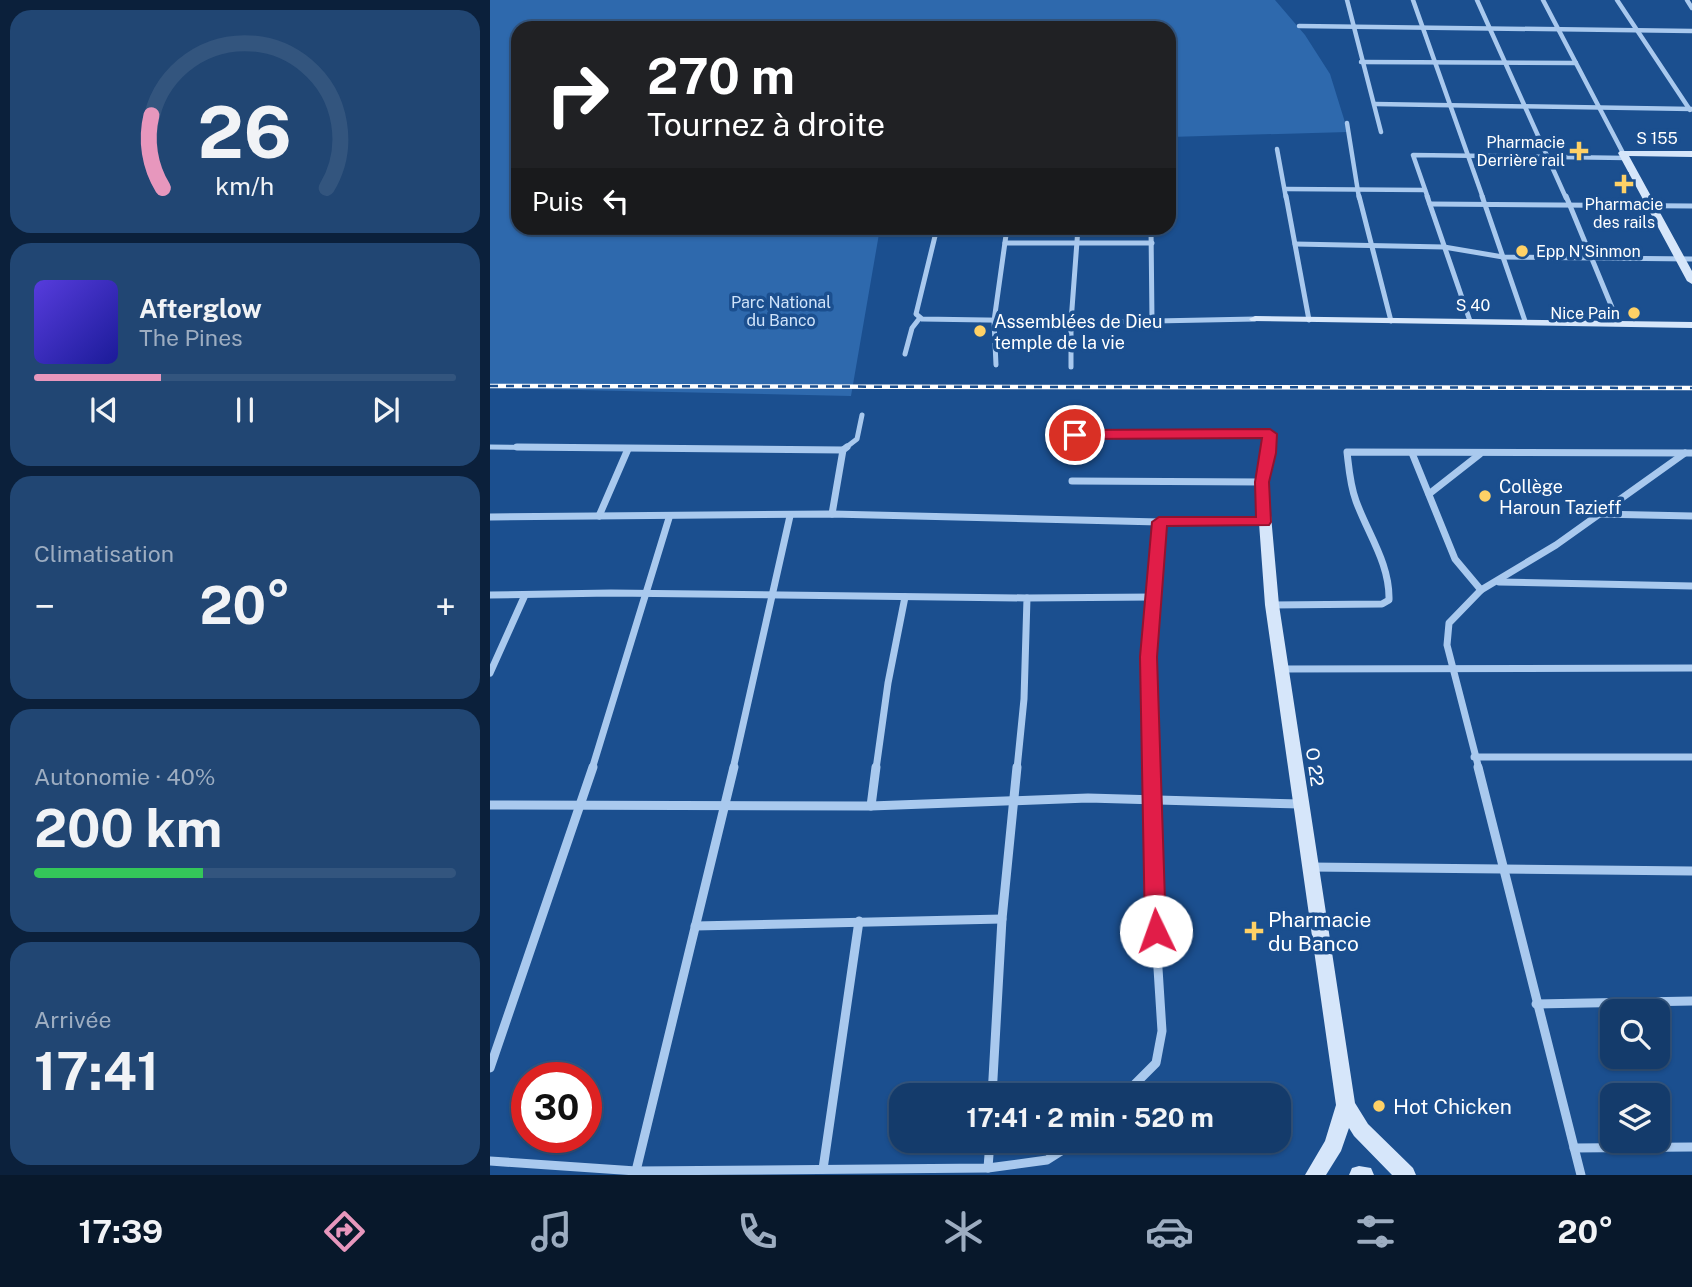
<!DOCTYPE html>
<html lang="fr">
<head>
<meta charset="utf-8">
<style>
	body { margin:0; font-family:"Public Sans",sans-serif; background:#214673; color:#f1f3f6; height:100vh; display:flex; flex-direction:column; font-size:26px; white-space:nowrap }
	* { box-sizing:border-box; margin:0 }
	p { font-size:23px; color:#9dadc1 }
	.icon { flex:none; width:38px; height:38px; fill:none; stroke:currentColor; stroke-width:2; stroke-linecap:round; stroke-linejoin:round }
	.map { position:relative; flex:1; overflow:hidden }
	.side { display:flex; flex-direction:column; gap:10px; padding:10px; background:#0b203b; width:490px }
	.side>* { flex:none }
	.top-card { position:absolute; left:21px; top:21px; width:665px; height:214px; border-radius:21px; box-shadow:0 2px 5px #0004,0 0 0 2px #33557e; background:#202124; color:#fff; overflow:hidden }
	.controls { position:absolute; left:1110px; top:999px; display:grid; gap:14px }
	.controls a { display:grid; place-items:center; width:70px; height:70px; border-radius:14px; background:#143b6b; box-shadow:0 2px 5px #0004,0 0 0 2px #33557e; font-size:35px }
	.speed { position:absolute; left:21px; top:1062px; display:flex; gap:14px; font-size:35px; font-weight:700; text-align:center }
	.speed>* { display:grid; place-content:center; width:91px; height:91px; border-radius:50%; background:#143b6b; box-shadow:0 2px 5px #0004,0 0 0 2px #33557e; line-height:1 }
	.speed .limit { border:10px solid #d22; background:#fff; color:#111 }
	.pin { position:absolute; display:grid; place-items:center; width:60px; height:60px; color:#fff; margin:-30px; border:4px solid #fff; border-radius:50%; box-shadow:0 2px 7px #0007 }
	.me { position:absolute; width:77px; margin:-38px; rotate:357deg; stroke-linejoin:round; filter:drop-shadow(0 0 5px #0008) }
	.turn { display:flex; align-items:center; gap:24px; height:147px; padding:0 21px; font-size:32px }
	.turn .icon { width:91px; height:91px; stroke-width:2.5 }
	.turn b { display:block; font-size:49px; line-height:60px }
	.then { display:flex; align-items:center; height:66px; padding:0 21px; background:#0003; gap:14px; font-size:26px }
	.big { font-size:52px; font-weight:700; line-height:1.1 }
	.side .card { flex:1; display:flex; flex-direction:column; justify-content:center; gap:10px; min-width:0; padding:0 24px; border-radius:21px; background:#214673 }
	.side .dial { align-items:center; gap:0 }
	.dial svg { height:182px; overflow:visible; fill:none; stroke:#33557e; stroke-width:7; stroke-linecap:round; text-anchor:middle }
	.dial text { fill:#f1f3f6; stroke:none }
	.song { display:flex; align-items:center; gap:21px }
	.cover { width:84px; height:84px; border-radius:10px; background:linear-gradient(135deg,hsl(250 70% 55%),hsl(240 70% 35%)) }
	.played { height:7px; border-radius:4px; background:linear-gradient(90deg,#e797bd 30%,#33557e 30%) }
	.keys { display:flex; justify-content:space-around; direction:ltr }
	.heat { display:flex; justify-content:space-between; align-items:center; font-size:38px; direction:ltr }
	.charge { height:10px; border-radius:5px; background:linear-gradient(90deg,#34c759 40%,#33557e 0) }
	.trip { position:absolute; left:399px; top:1083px; width:402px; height:70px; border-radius:21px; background:#143b6b; box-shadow:0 2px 5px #0004,0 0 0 2px #33557e; font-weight:700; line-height:70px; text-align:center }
	.tab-bar { display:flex; height:112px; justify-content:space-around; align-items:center; background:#08182b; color:#9dadc1 }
	.tab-bar .icon { width:49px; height:49px }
	.tab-bar .on { color:#e797bd }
	.tab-bar b { font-size:32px; color:#f1f3f6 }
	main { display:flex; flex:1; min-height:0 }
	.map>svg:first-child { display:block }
</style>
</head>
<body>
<main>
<section class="side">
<div class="card dial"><svg viewBox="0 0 100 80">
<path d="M14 69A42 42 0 1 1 86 69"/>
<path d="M14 69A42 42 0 0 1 9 37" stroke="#e797bd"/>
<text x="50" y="56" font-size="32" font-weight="700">26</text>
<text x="50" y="72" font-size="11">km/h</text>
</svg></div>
<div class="card">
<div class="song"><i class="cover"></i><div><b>Afterglow</b><p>The Pines</p></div></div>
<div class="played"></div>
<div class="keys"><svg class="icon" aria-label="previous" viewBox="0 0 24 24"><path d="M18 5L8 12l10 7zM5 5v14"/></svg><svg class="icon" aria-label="pause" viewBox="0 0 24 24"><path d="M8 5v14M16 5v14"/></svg><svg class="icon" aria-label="next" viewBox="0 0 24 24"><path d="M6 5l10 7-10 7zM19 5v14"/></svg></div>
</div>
<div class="card"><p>Climatisation</p>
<div class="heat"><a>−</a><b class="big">20°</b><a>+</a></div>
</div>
<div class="card"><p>Autonomie · 40%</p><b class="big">200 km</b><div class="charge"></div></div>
<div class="card"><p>Arrivée</p><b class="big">17:41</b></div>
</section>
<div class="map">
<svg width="1202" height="1175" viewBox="0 0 1202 1175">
	<rect width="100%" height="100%" fill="#1b4f8f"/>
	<polygon fill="#2e69ad" points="0,0 785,0 815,35 840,74 858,132 679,137 679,28 28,28 28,228 390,228 361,396 0,388"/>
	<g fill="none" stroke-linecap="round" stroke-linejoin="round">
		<g stroke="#a9c9ee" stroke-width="4.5">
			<polyline points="857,0 891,132"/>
			<polyline points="923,0 993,198"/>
			<polyline points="987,0 1076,198"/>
			<polyline points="1053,0 1133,153"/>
			<polyline points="1127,0 1200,110"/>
			<polyline points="1197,0 1202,8"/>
			<polyline points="809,26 1202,31"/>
			<polyline points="871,62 1086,63"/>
			<polyline points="885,104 1202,109"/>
			<polyline points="857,123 869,198"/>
			<polyline points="787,149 796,198"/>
			<polyline points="796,189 935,190"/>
			<polyline points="938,198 923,155 1136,158"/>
		</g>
		<g stroke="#a9c9ee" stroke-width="5">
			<polyline points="796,196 819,320"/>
			<polyline points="869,196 901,321"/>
			<polyline points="937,196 980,321"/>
			<polyline points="992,196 1035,321"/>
			<polyline points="1076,196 1128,322"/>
			<polyline points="940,204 1202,206"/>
			<polyline points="447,228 426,314 432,319 615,322 765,319"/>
			<polyline points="661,228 662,321"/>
			<polyline points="515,243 662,243"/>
			<polyline points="805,244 954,247 1013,257 1202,259"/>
			<polyline points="415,354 422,328 429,319"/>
			<polyline points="506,365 504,321 517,228"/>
			<polyline points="581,367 581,322 588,228"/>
			<polyline points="561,435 780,434"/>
			<polyline points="0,447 233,449"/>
			<polyline points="354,449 367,439 372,415"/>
		</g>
		<g stroke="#a9c9ee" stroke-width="7">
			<polyline points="27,447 353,450"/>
			<polyline points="922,453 965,559 991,590"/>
			<polyline points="582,481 772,482"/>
			<polyline points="939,494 990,454"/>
			<polyline points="342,514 353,450 357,447"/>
			<polyline points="1108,514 1202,516"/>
			<polyline points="109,516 138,449"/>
			<polyline points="0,517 342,514 669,522 774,521"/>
			<polyline points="1009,582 1202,586"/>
			<polyline points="0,595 121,593 537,598 534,699 527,769"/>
			<polyline points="537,598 663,597"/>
			<path d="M782 605 892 604 899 600C900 564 878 534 866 501 860 485 859 469 857 452L1202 453"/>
			<polyline points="791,669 1202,668"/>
			<polyline points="0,673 35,595"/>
			<polyline points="984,757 1202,757"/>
			<polyline points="102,769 179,518"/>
			<polyline points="243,769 300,516"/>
			<polyline points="386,769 398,683 415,597"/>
			<polyline points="661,769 658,657 669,522"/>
			<polyline points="989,769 957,645 959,623 991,590 1066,545 1195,453"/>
		</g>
		<g stroke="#a9c9ee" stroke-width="9">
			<polyline points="988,767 1091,1175"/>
			<polyline points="0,805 381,806 598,798 810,804"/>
			<polyline points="381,806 386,767"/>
			<polyline points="820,867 1202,871"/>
			<polyline points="205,926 512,919"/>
			<polyline points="1046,1004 1202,1001"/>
			<polyline points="0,1068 103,767"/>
			<polyline points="502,1096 512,919 527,767"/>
			<polyline points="633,1096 666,1063 672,1031 664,906 661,767"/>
			<polyline points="1084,1148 1202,1147"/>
			<polyline points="0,1161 146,1171 498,1168 557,1160 587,1141"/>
			<polyline points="498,1168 500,1141"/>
			<polyline points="333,1169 369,921"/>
			<polyline points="145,1175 244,767"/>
		</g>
		<g fill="#d6e6fa" fill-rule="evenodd">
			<polygon points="1130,151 1202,151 1202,157 1139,156 1202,271 1202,284 1197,281 1128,153"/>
			<polygon points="765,316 1202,322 1202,328 761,321 759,319"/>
			<polygon points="780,430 786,434 785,453 778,482 789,605 865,1103 878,1124 923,1168 926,1175 902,1175 864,1136 859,1128 851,1151 836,1175 815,1175 835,1141 846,1105 775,605 766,482 773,453 774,434"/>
			<polygon points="869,1166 881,1168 884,1175 859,1175 862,1168"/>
		</g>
		<defs>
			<polyline id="rail" points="0,386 1202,388"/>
		</defs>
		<use href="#rail" stroke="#fff" stroke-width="4.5"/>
		<use href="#rail" stroke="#1b4f8f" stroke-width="2.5" stroke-dasharray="8" stroke-linecap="butt"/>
	</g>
	<polygon fill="#e11d48" stroke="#92132f" stroke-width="2" points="780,429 787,434 786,453 779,482 781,522 779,525 677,526 667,657 676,931 673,937 666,939 658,937 655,931 650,657 662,522 669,517 766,517 765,482 772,438 585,439 578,435 585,430"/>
	<g fill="#ffd166" stroke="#1b4f8f" stroke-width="2.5">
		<path d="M1085.5 140.5h7v7h7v7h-7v7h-7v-7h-7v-7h7z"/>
		<path d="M1130.5 173.5h7v7h7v7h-7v7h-7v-7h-7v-7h7z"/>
		<circle cx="1032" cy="251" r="7"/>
		<circle cx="1144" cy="313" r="7"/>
		<circle cx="490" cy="331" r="7"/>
		<circle cx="995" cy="496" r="7"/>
		<path d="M760.5 920.5h7v7h7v7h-7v7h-7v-7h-7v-7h7z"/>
		<circle cx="889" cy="1106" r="7"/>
	</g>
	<g text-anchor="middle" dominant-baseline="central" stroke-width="7" stroke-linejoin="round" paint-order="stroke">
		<g font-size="16" fill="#fff" stroke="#1b4f8f">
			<text x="1167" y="138">S 155</text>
			<text x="983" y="305">S 40</text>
		</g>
		<g font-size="16" fill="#fff" stroke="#1b4f8f" text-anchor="end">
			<text x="1075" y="142">Pharmacie<tspan x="1075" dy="18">Derrière rail</tspan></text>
			<text x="1134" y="204" text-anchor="middle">Pharmacie<tspan x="1134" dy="18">des rails</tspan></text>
			<text x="1046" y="251" text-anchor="start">Epp N'Sinmon</text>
			<text x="1130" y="313">Nice Pain</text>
		</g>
		<g font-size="16" fill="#cfe3fa" stroke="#1b4f8f">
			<text x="291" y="302">Parc National<tspan x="291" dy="18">du Banco</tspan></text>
		</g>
		<g font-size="18" fill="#fff" stroke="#1b4f8f" text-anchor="start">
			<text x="504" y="321">Assemblées de Dieu<tspan x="504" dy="21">temple de la vie</tspan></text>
			<text x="1009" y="486">Collège<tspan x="1009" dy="21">Haroun Tazieff</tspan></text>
		</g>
		<g font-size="18" fill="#fff" stroke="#1b4f8f">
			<text transform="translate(825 767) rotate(82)">O 22</text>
		</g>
		<g font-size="21" fill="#fff" stroke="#1b4f8f" text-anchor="start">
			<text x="778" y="919">Pharmacie<tspan x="778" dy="24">du Banco</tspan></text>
			<text x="903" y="1106">Hot Chicken</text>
		</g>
	</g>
</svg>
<div class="controls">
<a><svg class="icon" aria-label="search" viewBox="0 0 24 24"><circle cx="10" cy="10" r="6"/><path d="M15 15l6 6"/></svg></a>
<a><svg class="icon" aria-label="layers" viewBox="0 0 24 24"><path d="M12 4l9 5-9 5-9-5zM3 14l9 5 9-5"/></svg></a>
</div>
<div class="speed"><div class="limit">30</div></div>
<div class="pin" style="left:585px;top:435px;background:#d93025"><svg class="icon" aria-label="arrive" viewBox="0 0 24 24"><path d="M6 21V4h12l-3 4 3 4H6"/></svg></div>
<svg class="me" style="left:666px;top:931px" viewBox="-20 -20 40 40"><circle r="19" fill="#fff"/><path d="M0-13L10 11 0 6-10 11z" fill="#e11d48"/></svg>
<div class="trip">17:41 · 2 min · 520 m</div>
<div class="top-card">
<div class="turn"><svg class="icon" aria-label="right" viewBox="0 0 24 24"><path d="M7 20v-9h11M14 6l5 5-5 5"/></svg><div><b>270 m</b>Tournez à droite</div></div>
<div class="then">Puis<svg class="icon" aria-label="left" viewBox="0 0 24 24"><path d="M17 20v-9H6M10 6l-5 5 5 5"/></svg></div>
</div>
</div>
</main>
<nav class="tab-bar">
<b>17:39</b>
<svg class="icon on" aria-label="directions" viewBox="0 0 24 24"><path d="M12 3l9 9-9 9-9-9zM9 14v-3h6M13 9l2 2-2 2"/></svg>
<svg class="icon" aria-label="music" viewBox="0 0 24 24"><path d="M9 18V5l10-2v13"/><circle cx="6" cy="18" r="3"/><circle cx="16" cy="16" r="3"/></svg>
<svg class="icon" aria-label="phone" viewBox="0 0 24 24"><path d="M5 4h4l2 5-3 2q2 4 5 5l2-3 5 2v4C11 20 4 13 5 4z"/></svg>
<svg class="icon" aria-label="climate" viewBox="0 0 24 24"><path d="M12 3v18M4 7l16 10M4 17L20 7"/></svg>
<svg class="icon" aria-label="car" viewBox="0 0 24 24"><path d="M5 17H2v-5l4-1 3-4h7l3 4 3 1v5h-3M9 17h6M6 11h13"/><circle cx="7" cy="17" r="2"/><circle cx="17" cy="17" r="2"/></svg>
<svg class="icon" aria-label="filters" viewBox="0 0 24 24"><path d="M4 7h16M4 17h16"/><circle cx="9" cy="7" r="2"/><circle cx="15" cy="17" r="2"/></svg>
<b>20°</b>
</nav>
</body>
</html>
